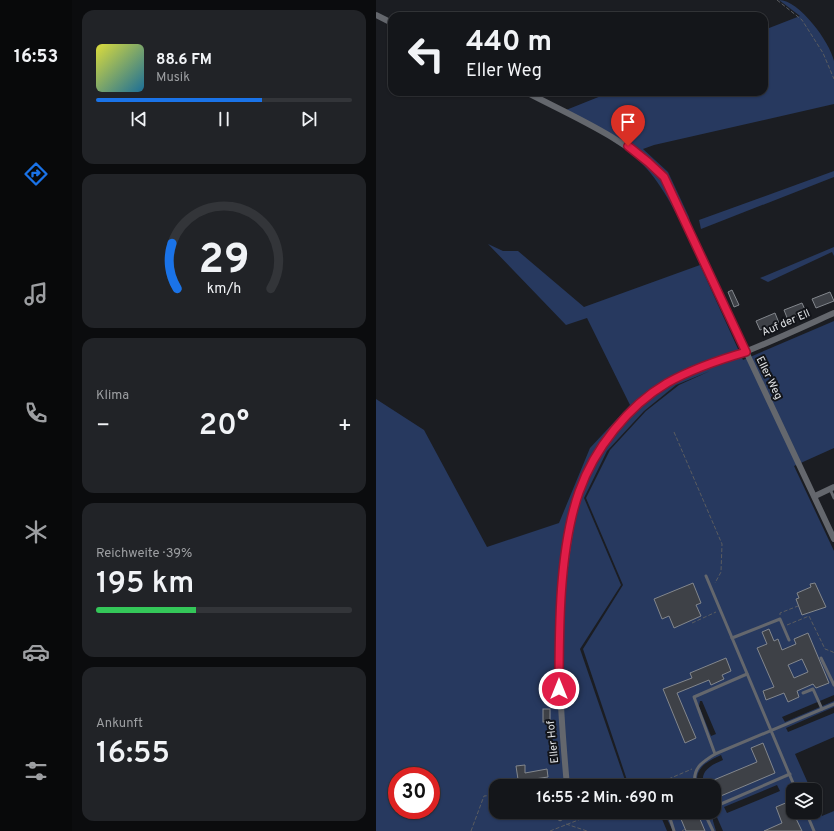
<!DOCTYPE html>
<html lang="de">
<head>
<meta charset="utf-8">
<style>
	body { margin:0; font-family:Overpass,sans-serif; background:#212327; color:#f1f3f6; height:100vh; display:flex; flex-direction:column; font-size:15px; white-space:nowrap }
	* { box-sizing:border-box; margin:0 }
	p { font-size:13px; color:#9d9fa2 }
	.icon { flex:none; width:22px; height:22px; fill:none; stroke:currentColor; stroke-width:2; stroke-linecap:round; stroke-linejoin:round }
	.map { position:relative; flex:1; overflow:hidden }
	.side { display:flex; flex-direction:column; gap:10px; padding:10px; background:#0b0c0e; width:304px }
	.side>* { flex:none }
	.hud { position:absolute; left:12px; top:12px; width:380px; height:84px; border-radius:12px; box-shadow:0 1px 3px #0004,0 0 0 1px #333539; background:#14161a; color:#f1f3f6; overflow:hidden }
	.buttons { position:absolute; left:410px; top:783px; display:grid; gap:8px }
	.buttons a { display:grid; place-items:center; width:36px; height:36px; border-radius:8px; background:#14161a; box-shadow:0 1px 3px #0004,0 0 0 1px #333539; font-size:20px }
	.speed { position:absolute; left:12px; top:767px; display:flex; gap:8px; font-size:20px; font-weight:700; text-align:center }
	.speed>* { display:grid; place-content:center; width:52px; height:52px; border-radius:50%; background:#14161a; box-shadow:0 1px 3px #0004,0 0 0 1px #333539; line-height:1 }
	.speed .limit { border:6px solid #d22; background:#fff; color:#111 }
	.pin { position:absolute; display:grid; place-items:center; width:34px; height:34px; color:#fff; margin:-41px -17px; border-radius:50% 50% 50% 0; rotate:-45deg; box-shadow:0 0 4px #0007 }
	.pin .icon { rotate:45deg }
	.me { position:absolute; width:44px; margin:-22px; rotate:0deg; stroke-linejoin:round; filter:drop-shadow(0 0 3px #0008) }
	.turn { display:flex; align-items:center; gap:14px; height:84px; padding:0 12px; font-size:18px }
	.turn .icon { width:52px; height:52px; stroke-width:2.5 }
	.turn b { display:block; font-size:28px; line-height:34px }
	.big { font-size:30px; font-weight:600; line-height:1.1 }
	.side .card { flex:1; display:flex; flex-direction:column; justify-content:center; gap:6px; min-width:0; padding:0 14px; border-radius:12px; background:#212327 }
	.side .dial { align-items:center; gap:0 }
	.dial svg { height:104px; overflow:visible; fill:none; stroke:#333539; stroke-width:7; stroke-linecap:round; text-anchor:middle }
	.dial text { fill:#f1f3f6; stroke:none }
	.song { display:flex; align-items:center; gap:12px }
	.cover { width:48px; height:48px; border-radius:6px; background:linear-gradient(135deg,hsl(60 70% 55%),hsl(200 70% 35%)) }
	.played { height:4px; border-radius:2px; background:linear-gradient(90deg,#1a73e8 65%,#333539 65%) }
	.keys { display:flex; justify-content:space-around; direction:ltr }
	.heat { display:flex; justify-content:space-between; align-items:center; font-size:22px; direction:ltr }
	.charge { height:6px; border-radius:3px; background:linear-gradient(90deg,#34c759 39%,#333539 0) }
	.trip { position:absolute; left:113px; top:779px; width:232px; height:40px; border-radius:12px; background:#14161a; box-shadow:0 1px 3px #0004,0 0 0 1px #333539; font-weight:600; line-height:40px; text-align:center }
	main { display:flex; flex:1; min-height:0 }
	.dock { display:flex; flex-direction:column; width:72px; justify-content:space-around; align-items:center; background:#08090a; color:#9d9fa2 }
	.dock .icon { width:28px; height:28px }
	.dock .on { color:#1a73e8 }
	.dock b { font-size:18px; color:#f1f3f6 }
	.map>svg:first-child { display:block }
</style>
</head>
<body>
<main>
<nav class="dock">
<b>16:53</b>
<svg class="icon on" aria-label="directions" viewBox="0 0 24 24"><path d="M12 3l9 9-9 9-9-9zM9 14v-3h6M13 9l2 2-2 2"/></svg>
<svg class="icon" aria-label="music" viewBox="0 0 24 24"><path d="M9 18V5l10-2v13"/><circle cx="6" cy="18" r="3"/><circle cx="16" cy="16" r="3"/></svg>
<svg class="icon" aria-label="phone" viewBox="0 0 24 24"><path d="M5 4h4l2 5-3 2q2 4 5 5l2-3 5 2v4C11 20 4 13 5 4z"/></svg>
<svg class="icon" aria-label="climate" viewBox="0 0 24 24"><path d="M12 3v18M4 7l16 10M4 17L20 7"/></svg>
<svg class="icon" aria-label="car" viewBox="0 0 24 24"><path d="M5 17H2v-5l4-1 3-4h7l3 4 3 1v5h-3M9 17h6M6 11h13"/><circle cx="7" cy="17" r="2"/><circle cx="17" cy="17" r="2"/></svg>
<svg class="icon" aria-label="filters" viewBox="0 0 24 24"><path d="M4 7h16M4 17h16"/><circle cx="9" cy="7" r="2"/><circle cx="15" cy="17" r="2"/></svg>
</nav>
<section class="side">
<div class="card">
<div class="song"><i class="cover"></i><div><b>88.6 FM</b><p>Musik</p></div></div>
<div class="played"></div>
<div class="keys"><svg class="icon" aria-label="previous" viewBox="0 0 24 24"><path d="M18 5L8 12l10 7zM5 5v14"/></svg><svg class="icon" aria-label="pause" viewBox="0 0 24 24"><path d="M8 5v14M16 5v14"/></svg><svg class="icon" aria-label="next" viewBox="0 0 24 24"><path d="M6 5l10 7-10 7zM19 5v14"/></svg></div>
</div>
<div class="card dial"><svg viewBox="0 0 100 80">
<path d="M14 69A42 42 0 1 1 86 69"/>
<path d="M14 69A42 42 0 0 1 10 34" stroke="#1a73e8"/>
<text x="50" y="56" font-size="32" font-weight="700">29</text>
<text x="50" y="72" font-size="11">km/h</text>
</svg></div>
<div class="card"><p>Klima</p>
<div class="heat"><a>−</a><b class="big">20°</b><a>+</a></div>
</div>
<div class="card"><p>Reichweite · 39%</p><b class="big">195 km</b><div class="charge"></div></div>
<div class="card"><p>Ankunft</p><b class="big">16:55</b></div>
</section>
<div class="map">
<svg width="458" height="831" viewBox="0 0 458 831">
	<rect width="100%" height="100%" fill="#1b1d22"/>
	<g fill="#27395f" fill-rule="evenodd">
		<path d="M403 0C423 0 454 42 458 61 458 74 458 91 458 104L278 145 267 149 292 172 313 217 324 265 367 360 458 321V448L418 466 458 551V695L406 717 409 722 458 701V707L410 728 412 732 458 713V737L419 754 435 790H417V812H439V800L446 816 458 811V831H347L340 815 337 816V821L340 831H297L290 817 286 819 291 831H0V399L48 430 111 547 183 523 214 448 254 405 211 318 190 325 112 244 127 251H142L208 307 324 265C313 237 291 191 271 169 249 144 214 127 185 112L235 92H388V30L424 16ZM334 371 303 385 270 411 234 450 210 498 247 585 207 649 253 786H322C317 768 332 761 345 755L347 760C335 765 323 771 328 786H338V812H120V786H251L204 649 245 585 208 498 231 451 268 411 300 385ZM324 701H326L340 734 335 736 323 706ZM21 776H55V810H21ZM401 785 404 791 351 813 348 807Z"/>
		<polygon points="458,171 458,177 325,229 323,220"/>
		<polygon points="458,247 458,256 456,252 392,282 384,278"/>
	</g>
	<g fill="#3e4147" stroke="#83878d" fill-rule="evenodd">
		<polygon points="356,290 363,305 358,307 352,292"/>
		<polygon points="454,292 458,301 440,308 436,299"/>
		<polygon points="426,303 430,312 412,320 408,310"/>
		<polygon points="399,313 403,323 384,330 380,321"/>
		<polygon points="317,583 325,603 320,605 325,616 298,628 293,616 286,619 278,599"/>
		<polygon points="439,583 450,607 426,615 420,599 423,598 421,593 435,587 434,584"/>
		<path d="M393 629 398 641 402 639 406 650 420 644 418 639 432 633 453 683 440 688 437 684 421 691 423 697 412 702 408 693 390 700 387 691 398 687 381 648 391 644 386 632ZM426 659 432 672 418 678 412 665Z"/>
		<polygon points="350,658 355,671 346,675 348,679 335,685 333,680 301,693 320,738 309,743 287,689 316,678 314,673"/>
		<rect x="167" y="709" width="7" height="13"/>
		<polygon points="387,743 399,773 340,798 338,786 335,786 333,782 381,762 375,748"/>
		<polygon points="149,765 149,773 171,769 172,777 152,780 153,786 143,786 140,766"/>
		<polygon points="412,802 426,831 388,831 406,823 400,807"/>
		<polygon points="302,812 321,812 329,831 310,831"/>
	</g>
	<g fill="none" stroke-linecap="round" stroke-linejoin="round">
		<g stroke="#5a5c60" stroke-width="1" stroke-dasharray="4 2" stroke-linecap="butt">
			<polyline points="401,0 426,20 447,53 458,79"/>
			<polyline points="298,432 346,544 345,572 339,583"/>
			<polyline points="404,615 404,613 422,606"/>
			<polyline points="316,623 340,612"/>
			<polyline points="411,625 433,616 449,649 457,652 458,654"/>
			<polyline points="276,786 316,769"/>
			<polyline points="190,824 211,831"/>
			<polyline points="95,831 108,796 120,795"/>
			<polyline points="174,831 223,812"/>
			<polyline points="306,831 309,829"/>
		</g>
		<g stroke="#64676d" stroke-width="3">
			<polyline points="454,489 458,498"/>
			<polyline points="330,576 420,790"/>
			<polyline points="356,638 404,619 413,640"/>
			<polyline points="445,658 458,685"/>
			<polyline points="427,693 437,689 446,709"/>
			<polyline points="339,754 318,697 371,674"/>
			<path d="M319 786C316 768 326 762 339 754L458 704"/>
			<polyline points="338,807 414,774"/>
			<polyline points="292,812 298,831"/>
			<polyline points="328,812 337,831"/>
			<polyline points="430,812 438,831"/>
		</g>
		<g stroke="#64676d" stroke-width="6">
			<polyline points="0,15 16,23"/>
			<path d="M150 92C198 117 249 138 288 177L458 539"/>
			<polyline points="439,496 458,487"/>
			<path d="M191 786C184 708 179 637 190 559 193 537 196 514 203 492 217 448 252 410 289 385 313 368 342 362 369 352 399 340 429 326 458 313"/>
			<polyline points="184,818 189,812"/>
		</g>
	</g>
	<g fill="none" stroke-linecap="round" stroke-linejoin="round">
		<defs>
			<path id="route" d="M183 689C183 629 183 549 203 492 218 449 252 406 291 383 316 369 342 360 370 352L288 177 272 162 252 146"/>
		</defs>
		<use href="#route" stroke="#92132f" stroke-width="10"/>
		<use href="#route" stroke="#e11d48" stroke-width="7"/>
	</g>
	<g text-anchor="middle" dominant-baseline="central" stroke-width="4" stroke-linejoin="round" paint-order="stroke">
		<g font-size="11" fill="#dfe1e4" stroke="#121419">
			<text transform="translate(410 323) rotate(-23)">Auf der Ell</text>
			<text transform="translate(393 378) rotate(64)">Eller Weg</text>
			<text transform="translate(177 742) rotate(-96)">Eller Hof</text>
		</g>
	</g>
</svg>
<div class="buttons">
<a><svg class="icon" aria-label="layers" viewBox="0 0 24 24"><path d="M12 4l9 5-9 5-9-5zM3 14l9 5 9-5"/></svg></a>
</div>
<div class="speed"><div class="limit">30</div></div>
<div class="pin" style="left:252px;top:146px;background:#d93025"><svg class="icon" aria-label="arrive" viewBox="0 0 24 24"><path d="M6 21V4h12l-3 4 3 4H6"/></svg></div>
<svg class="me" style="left:183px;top:689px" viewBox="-20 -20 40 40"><circle r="17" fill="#e11d48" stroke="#fff" stroke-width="3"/><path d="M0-11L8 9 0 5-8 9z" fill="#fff"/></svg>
<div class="trip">16:55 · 2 Min. · 690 m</div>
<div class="hud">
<div class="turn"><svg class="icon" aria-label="left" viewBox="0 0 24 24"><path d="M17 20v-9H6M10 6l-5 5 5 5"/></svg><div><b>440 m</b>Eller Weg</div></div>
</div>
</div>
</main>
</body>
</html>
